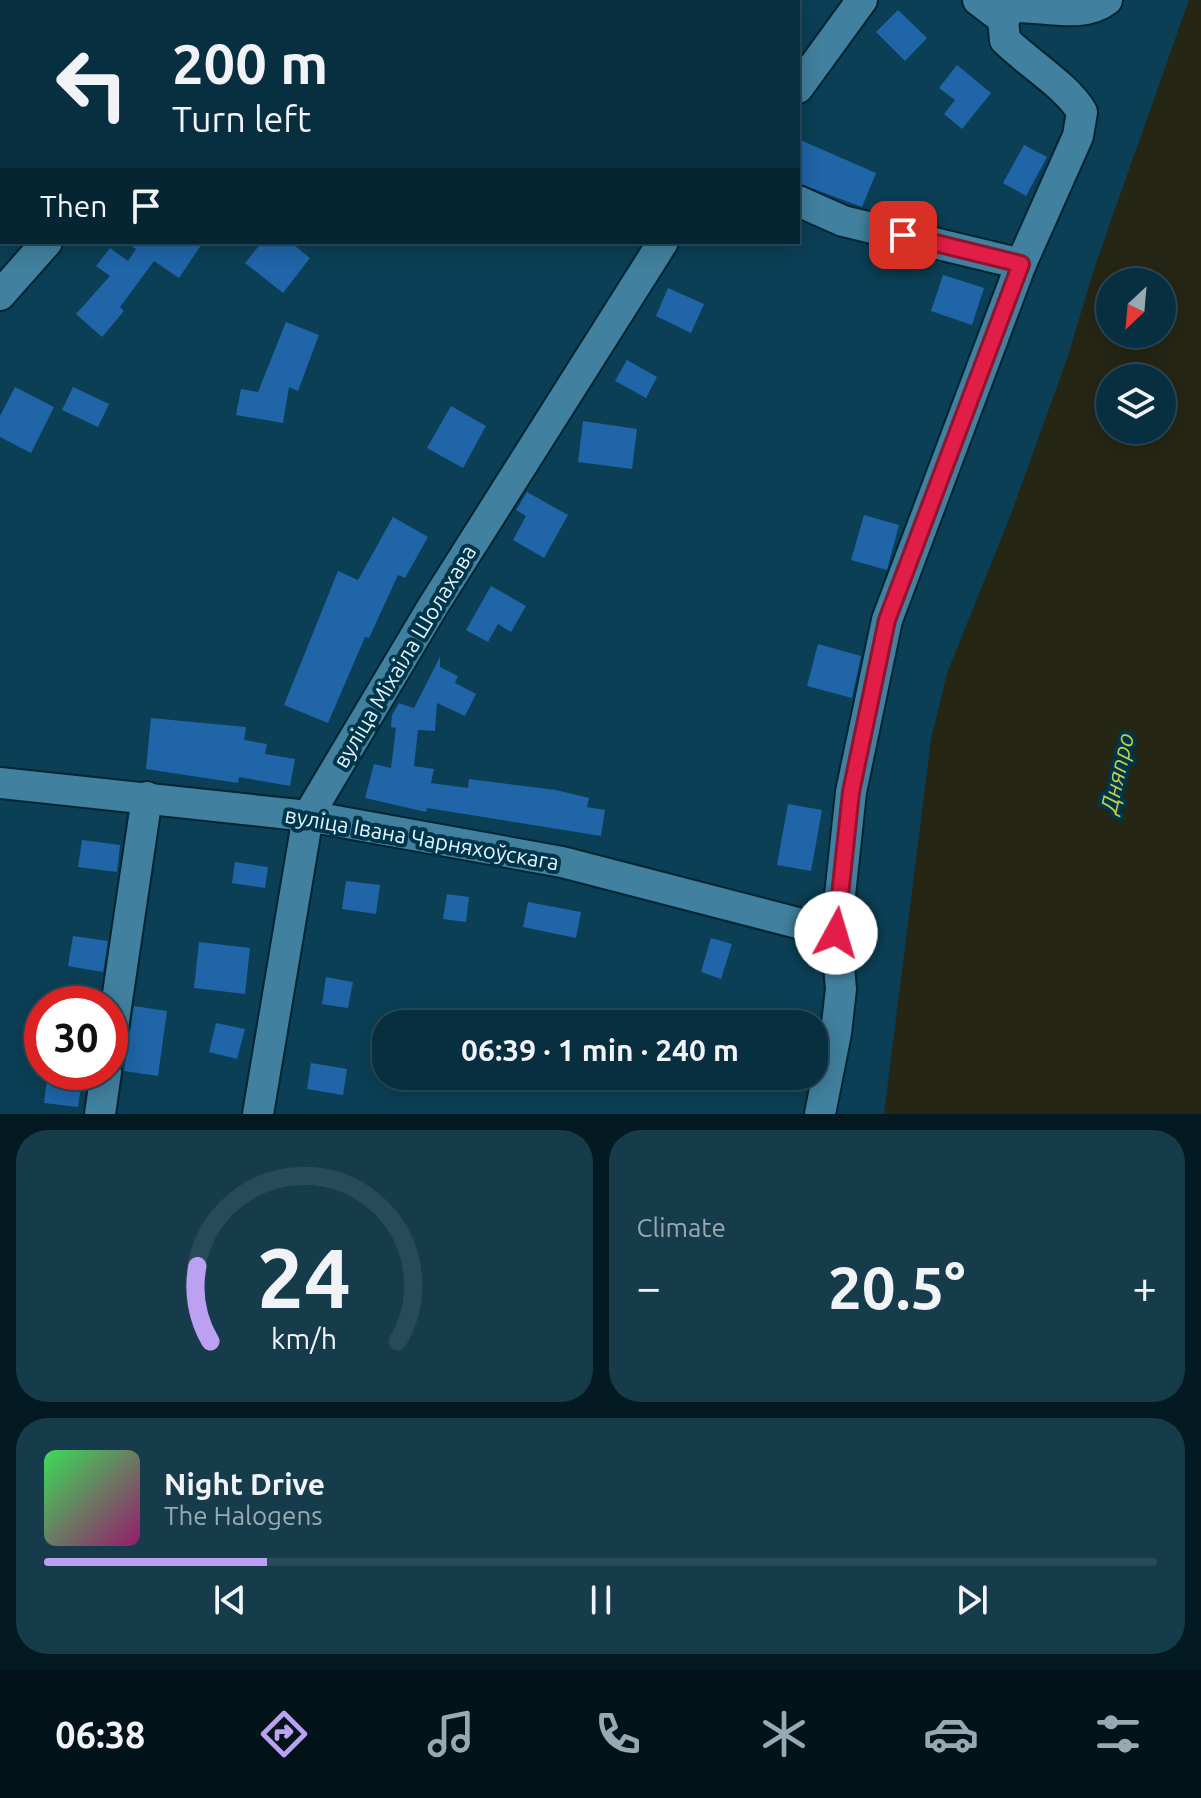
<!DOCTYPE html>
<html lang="en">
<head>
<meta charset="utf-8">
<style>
	body { margin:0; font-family:Ubuntu,sans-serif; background:#163b4b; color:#f1f3f6; height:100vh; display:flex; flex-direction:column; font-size:30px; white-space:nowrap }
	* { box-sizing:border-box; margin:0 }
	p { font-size:26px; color:#98a9b1 }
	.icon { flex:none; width:44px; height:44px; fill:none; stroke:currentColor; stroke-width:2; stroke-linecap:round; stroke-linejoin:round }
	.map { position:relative; height:1114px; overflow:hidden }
	.details { display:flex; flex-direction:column; gap:16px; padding:16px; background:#041a23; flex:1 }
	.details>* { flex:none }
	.hud { position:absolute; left:0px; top:0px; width:800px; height:244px; box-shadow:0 4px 20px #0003,0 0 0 2px #294a59; background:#082f40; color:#f1f3f6; overflow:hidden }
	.needle { width:52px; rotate:206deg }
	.buttons { position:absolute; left:1096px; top:268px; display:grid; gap:16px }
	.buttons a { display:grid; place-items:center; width:80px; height:80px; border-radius:50%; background:#082f40; box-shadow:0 4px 20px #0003,0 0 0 2px #294a59; font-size:40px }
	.speed { position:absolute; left:24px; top:986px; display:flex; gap:16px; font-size:40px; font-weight:700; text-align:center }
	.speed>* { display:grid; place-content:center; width:104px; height:104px; border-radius:50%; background:#082f40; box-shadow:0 4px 20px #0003,0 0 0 2px #294a59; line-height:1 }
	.speed .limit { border:12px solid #d22; background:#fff; color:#111 }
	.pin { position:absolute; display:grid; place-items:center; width:68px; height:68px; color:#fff; margin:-34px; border-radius:16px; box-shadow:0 4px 12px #0006 }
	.me { position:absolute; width:88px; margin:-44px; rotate:6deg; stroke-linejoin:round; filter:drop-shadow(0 0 6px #0008) }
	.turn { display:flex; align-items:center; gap:28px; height:168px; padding:0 40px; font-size:36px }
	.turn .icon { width:104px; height:104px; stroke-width:2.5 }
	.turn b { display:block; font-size:56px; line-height:68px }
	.then { display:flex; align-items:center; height:76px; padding:0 40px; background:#0003; gap:16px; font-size:30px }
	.big { font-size:60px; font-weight:600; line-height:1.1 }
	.details .tile { flex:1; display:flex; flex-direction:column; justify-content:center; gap:12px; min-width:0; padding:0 28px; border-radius:32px; background:#163b4b }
	.details .dial { align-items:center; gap:0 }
	.dial svg { height:208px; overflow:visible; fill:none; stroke:#294a59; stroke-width:7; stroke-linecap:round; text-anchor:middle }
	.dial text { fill:#f1f3f6; stroke:none }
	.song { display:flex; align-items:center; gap:24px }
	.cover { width:96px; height:96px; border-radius:12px; background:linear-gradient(135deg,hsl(130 70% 55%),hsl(320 70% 35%)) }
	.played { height:8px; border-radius:4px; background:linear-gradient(90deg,#bca0f2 20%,#294a59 20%) }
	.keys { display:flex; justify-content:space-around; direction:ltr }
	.heat { display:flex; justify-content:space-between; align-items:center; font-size:44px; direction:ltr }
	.details .tiles { flex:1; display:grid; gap:16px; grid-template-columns:1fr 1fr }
	.tile:last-child { grid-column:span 2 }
	.trip { position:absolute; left:372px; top:1010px; width:456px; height:80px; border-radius:32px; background:#082f40; box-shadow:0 4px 20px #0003,0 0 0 2px #294a59; font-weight:600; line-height:80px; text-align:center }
	.tabs { display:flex; height:128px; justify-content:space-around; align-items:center; background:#03131a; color:#98a9b1 }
	.tabs .icon { width:56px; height:56px }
	.tabs .selected { color:#bca0f2 }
	.tabs b { font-size:36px; color:#f1f3f6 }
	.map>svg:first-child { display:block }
</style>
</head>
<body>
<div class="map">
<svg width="1201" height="1114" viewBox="0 0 1201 1114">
	<rect width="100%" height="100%" fill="#0b3f55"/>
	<path fill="#252614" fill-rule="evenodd" d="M1189 0H1201V1114H884L931 740 947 673 1011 514 1068 356 1096 263ZM1110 282H1162V334H1110ZM1110 378H1162V430H1110Z"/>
	<g fill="#1f65a7">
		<polygon points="898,10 927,38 905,61 876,32"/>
		<polygon points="957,65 991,93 962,129 944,114 955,100 939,88"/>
		<polygon points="798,139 876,173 862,207 798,183"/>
		<polygon points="1024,145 1047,157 1026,196 1003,183"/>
		<polygon points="126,242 203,242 179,278 154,261 120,307 124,311 102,337 76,314 110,276 96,266 110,248 128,261 136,249"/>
		<polygon points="262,242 290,242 310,258 283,293 245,263"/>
		<polygon points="943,275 984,288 972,325 931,311"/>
		<polygon points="668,288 704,304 691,333 656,316"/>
		<polygon points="286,322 319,335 298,391 289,387 283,423 236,415 241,389 258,392"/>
		<polygon points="627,360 657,377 646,398 615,381"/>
		<polygon points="15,387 54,407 31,453 0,437 0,416"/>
		<polygon points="73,387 109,404 98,427 62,410"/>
		<polygon points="451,406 486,426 463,468 427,448"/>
		<polygon points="583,421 637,429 632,469 578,462"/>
		<polygon points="527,492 568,515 544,558 513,540 526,516 516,510"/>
		<polygon points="864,515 899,525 887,570 851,560"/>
		<polygon points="393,517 428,537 405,578 398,575 369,638 365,637 328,723 284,705 338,571 358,580"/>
		<polygon points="491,586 526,606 511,632 498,624 488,642 466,630"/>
		<polygon points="818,644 861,656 852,698 807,686"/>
		<polygon points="440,657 440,667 458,676 455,683 476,694 465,716 437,703 435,731 418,730 414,766 434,769 431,783 468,788 469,779 556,790 589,798 587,807 605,810 601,836 427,808 426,812 365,798 374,764 391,768 396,728 391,727 392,715 399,703 414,708"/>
		<polygon points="151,718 246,727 244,740 267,744 265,754 295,759 290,786 239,777 238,783 146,769"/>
		<polygon points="788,804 822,810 811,871 777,865"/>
		<polygon points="82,840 120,845 117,872 78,867"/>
		<polygon points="235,862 268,867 265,888 232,883"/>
		<polygon points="346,881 380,885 376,914 342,909"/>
		<polygon points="447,894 469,897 466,922 443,919"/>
		<polygon points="528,902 581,912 576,938 523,927"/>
		<polygon points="73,936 108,941 103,972 68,966"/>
		<polygon points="711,938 732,944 721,979 701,972"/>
		<polygon points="199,942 250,948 245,994 194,988"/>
		<polygon points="326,977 353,982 348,1008 322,1004"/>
		<polygon points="134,1006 167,1011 158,1076 124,1071"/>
		<polygon points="216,1023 245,1029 237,1059 209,1052"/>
		<polygon points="311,1063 347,1069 343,1095 307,1089"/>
		<polygon points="48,1072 83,1072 78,1107 44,1103"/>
	</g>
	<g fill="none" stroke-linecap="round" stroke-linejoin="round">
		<defs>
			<g id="minor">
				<polyline points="978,0 1003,19"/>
				<polyline points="30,2 32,0"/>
				<polyline points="0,29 2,27"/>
				<polyline points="798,88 862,0"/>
				<polyline points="798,201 843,221 1021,264"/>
				<polyline points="0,295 47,242"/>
				<polyline points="0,783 308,816 562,862 836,933"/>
				<polyline points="110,1048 147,797"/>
				<polyline points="100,1114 106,1072"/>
				<polyline points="258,1114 308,816 433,606 663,242"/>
				<path d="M820 1114 836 1033 841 989 836 933 851 792 887 620 1021 264 1078 136 1082 112C1067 86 1028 63 1005 40L1003 19 1013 7C1043 6 1083 19 1107 0"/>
			</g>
			<g id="major">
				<polyline points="280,2 282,0"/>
				<polyline points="0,223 2,223"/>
			</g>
		</defs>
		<use href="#minor" stroke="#022533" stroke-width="34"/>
		<use href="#major" stroke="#022533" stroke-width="42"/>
		<use href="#minor" stroke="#41809e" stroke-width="30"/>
		<use href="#major" stroke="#4694b8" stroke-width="38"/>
	</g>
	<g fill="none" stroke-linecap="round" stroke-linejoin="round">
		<defs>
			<polyline id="route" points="836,933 851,792 887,620 1021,264 903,235"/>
		</defs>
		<use href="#route" stroke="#92132f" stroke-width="20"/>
		<use href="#route" stroke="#e11d48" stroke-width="14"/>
	</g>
	<g text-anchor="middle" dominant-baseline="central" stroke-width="8" stroke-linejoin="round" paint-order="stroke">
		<g font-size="22" fill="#e1f4fe" stroke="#00354a">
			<text transform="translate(404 656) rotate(-59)">вуліца Міхаіла Шолахава</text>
			<text transform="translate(422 838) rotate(10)">вуліца Івана Чарняхоўскага</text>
		</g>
		<g font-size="24" font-style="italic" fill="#c6ca49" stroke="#00354a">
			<text transform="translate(1117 773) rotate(-77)">Дняпро</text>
		</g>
	</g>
</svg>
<div class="buttons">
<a><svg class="needle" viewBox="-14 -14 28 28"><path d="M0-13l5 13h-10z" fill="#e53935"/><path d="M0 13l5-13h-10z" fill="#98a9b1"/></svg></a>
<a><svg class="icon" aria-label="layers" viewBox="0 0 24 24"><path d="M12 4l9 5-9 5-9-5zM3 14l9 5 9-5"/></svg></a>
</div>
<div class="speed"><div class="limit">30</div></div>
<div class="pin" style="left:903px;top:235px;background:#d93025"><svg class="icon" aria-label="arrive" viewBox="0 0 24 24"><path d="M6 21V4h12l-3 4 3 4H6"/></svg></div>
<svg class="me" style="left:836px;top:933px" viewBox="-20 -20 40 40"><circle r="19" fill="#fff"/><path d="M0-13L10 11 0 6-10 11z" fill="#e11d48"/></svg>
<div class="trip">06:39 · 1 min · 240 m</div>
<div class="hud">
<div class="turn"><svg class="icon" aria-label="left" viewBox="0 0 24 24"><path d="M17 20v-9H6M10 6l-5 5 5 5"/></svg><div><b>200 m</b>Turn left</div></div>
<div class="then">Then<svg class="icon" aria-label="arrive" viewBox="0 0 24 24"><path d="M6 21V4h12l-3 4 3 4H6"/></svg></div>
</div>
</div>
<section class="details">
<div class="tiles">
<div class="tile dial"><svg viewBox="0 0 100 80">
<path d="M14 69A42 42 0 1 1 86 69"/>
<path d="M14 69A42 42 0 0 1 9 40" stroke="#bca0f2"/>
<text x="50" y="56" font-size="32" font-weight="700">24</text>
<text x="50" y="72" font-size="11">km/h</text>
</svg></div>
<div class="tile"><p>Climate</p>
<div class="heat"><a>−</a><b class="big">20.5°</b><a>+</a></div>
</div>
<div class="tile">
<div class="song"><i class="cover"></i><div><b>Night Drive</b><p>The Halogens</p></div></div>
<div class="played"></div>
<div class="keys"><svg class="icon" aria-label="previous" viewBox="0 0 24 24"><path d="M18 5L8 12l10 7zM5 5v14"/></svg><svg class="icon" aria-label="pause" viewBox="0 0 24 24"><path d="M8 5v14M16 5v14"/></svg><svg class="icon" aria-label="next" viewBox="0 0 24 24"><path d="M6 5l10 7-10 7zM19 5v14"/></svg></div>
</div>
</div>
</section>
<nav class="tabs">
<b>06:38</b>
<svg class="icon selected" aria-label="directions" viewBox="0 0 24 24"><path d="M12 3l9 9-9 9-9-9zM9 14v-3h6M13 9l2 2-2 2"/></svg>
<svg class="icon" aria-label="music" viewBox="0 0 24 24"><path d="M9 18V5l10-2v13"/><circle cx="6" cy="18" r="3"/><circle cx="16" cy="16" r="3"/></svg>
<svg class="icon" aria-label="phone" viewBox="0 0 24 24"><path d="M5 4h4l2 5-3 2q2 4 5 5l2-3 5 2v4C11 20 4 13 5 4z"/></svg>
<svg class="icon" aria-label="climate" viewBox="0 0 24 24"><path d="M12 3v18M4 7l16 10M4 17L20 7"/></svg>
<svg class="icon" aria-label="car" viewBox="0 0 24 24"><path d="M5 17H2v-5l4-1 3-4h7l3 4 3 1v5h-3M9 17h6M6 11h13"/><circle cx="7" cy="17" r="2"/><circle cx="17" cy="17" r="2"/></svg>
<svg class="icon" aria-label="filters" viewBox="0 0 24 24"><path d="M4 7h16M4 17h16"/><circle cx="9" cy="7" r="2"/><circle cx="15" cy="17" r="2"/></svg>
</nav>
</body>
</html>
